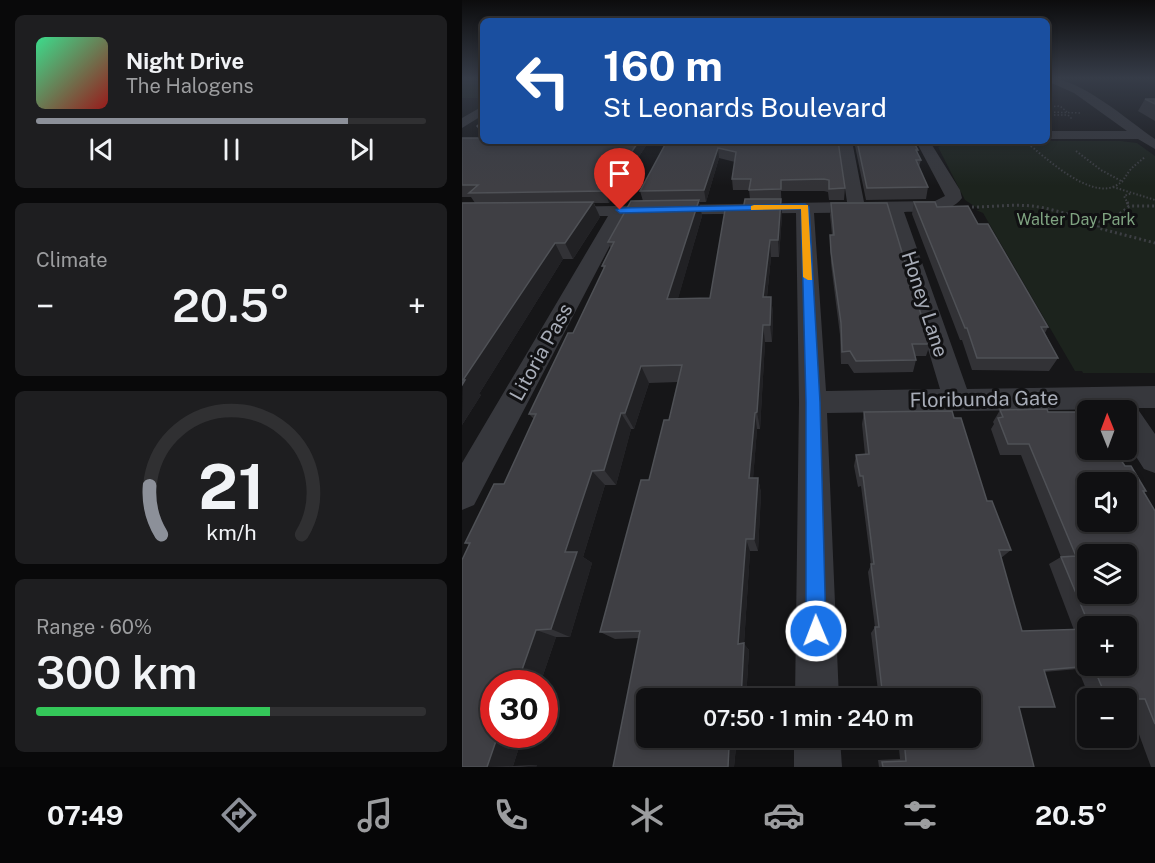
<!DOCTYPE html>
<html lang="en">
<head>
<meta charset="utf-8">
<style>
	body { margin:0; font-family:"Public Sans",sans-serif; background:#1e1e20; color:#f1f3f6; height:100vh; display:flex; flex-direction:column; font-size:22px; white-space:nowrap }
	* { box-sizing:border-box; margin:0 }
	p { font-size:20px; color:#9c9d9f }
	.icon { flex:none; width:33px; height:33px; fill:none; stroke:currentColor; stroke-width:2; stroke-linecap:round; stroke-linejoin:round }
	.map { position:relative; flex:1; overflow:hidden }
	.panel { display:flex; flex-direction:column; gap:15px; padding:15px; background:#09090a; width:462px }
	.panel>* { flex:none }
	.banner { position:absolute; left:18px; top:18px; width:570px; height:126px; border-radius:9px; box-shadow:0 3px 9px #0003,0 0 0 2px #303032; background:#1a4fa0; color:#fff; overflow:hidden }
	.needle { width:39px; rotate:359deg }
	.controls { position:absolute; left:615px; top:400px; display:grid; gap:12px }
	.controls a { display:grid; place-items:center; width:60px; height:60px; border-radius:9px; background:#101012; box-shadow:0 3px 9px #0003,0 0 0 2px #303032; font-size:30px }
	.speed { position:absolute; left:18px; top:670px; display:flex; gap:12px; font-size:30px; font-weight:700; text-align:center }
	.speed>* { display:grid; place-content:center; width:78px; height:78px; border-radius:50%; background:#101012; box-shadow:0 3px 9px #0003,0 0 0 2px #303032; line-height:1 }
	.speed .limit { border:9px solid #d22; background:#fff; color:#111 }
	.pin { position:absolute; display:grid; place-items:center; width:51px; height:51px; color:#fff; margin:-62px -26px; border-radius:50% 50% 50% 0; rotate:-45deg; box-shadow:0 0 6px #0007 }
	.pin .icon { rotate:45deg }
	.me { position:absolute; width:66px; margin:-33px; rotate:359deg; stroke-linejoin:round; filter:drop-shadow(0 0 4px #0008) }
	.turn { display:flex; align-items:center; gap:21px; height:126px; padding:0 24px; font-size:27px }
	.turn .icon { width:78px; height:78px; stroke-width:2.5 }
	.turn b { display:block; font-size:42px; line-height:51px }
	.big { font-size:45px; font-weight:600; line-height:1.1 }
	.panel .widget { flex:1; display:flex; flex-direction:column; justify-content:center; gap:9px; min-width:0; padding:0 21px; border-radius:9px; background:#1e1e20 }
	.panel .dial { align-items:center; gap:0 }
	.dial svg { height:156px; overflow:visible; fill:none; stroke:#303032; stroke-width:7; stroke-linecap:round; text-anchor:middle }
	.dial text { fill:#f1f3f6; stroke:none }
	.song { display:flex; align-items:center; gap:18px }
	.cover { width:72px; height:72px; border-radius:9px; background:linear-gradient(135deg,hsl(150 70% 55%),hsl(0 70% 35%)) }
	.played { height:6px; border-radius:3px; background:linear-gradient(90deg,#8c9099 80%,#303032 80%) }
	.keys { display:flex; justify-content:space-around; direction:ltr }
	.heat { display:flex; justify-content:space-between; align-items:center; font-size:33px; direction:ltr }
	.charge { height:9px; border-radius:4px; background:linear-gradient(90deg,#34c759 60%,#303032 0) }
	.trip { position:absolute; left:174px; top:688px; width:345px; height:60px; border-radius:9px; background:#101012; box-shadow:0 3px 9px #0003,0 0 0 2px #303032; font-weight:600; line-height:60px; text-align:center }
	.dock { display:flex; height:96px; justify-content:space-around; align-items:center; background:#060607; color:#9c9d9f }
	.dock .icon { width:42px; height:42px }
	.dock .on { color:#8c9099 }
	.dock b { font-size:27px; color:#f1f3f6 }
	main { display:flex; flex:1; min-height:0 }
	.map>svg:first-child { display:block }
</style>
</head>
<body>
<main>
<section class="panel">
<div class="widget">
<div class="song"><i class="cover"></i><div><b>Night Drive</b><p>The Halogens</p></div></div>
<div class="played"></div>
<div class="keys"><svg class="icon" aria-label="previous" viewBox="0 0 24 24"><path d="M18 5L8 12l10 7zM5 5v14"/></svg><svg class="icon" aria-label="pause" viewBox="0 0 24 24"><path d="M8 5v14M16 5v14"/></svg><svg class="icon" aria-label="next" viewBox="0 0 24 24"><path d="M6 5l10 7-10 7zM19 5v14"/></svg></div>
</div>
<div class="widget"><p>Climate</p>
<div class="heat"><a>−</a><b class="big">20.5°</b><a>+</a></div>
</div>
<div class="widget dial"><svg viewBox="0 0 100 80">
<path d="M14 69A42 42 0 1 1 86 69"/>
<path d="M14 69A42 42 0 0 1 8 44" stroke="#8c9099"/>
<text x="50" y="56" font-size="32" font-weight="700">21</text>
<text x="50" y="72" font-size="11">km/h</text>
</svg></div>
<div class="widget"><p>Range · 60%</p><b class="big">300 km</b><div class="charge"></div></div>
</section>
<div class="map">
<svg width="693" height="767" viewBox="0 0 693 767">
	<rect width="100%" height="100%" fill="#161618"/>
	<g fill="#1c231d">
		<rect x="0" y="78" width="21" height="20"/>
		<polygon points="489,141 659,141 675,143 693,156 693,373 621,373 620,371 613,371 521,213 514,210 518,210 503,200 476,147"/>
	</g>
	<g fill="none" stroke-linecap="round" stroke-linejoin="round">
		<g stroke="#3d3f44" stroke-width="1.5" stroke-dasharray="1.5 2" stroke-linecap="butt">
			<polyline points="585,107 598,106 605,112"/>
			<polyline points="585,112 619,113"/>
			<polyline points="585,115 606,115 611,120"/>
		</g>
		<g stroke="#3d3f44" stroke-width="2" stroke-dasharray="1.5 2" stroke-linecap="butt">
			<path d="M575 142H564C583 157 627 199 653 186 662 182 663 176 669 169 673 165 678 161 683 157"/>
			<polyline points="614,151 639,170 661,182"/>
			<polyline points="651,187 693,200"/>
			<polyline points="666,204 662,196 670,193"/>
		</g>
		<g stroke="#3d3f44" stroke-width="3" stroke-dasharray="2 3" stroke-linecap="butt">
			<polyline points="665,202 667,206"/>
			<path d="M510 207C530 207 550 204 570 206 601 209 642 233 667 206H693"/>
			<polyline points="632,218 637,222 636,228 693,243"/>
		</g>
		<g fill="#37383d" fill-rule="evenodd">
			<path d="M585 78C619 78 665 120 693 139V149L676 139H585V131H665L612 93 585 81Z"/>
			<polygon points="21,106 21,115 0,128 0,118"/>
			<path d="M376 141H390L402 202 473 201 483 196 456 145 458 141H472L470 145 498 190 500 198C487 215 462 211 442 212L505 389 693 386V408H675L693 434V473L682 469 664 441V411H652L653 409 365 413 377 699H333L337 402 334 213 164 215 12 505 0 510V463L146 216H99L93 215 90 211 93 207 385 202ZM425 212 478 389 364 391 352 213Z"/>
			<polygon points="332,738 378,738 380,767 332,767"/>
		</g>
	</g>
	<g fill="#323236" fill-rule="evenodd">
		<polygon points="683,99 693,99 693,121 676,111"/>
		<polygon points="21,121 21,136 15,126"/>
		<polygon points="0,138 21,141 187,141 147,203 132,203 138,217 111,259 101,259 17,394 19,395 0,425 13,203 9,197 0,197"/>
		<path d="M205 141H376L383 188 382 200H367L366 192 362 191H319L320 215 317 257H309L305 297H309L311 314 310 342H303L298 429H295L291 478H296L299 493 296 551H288L282 644 287 650 284 699H184V738H282V745L274 747 272 767H151L177 638 153 639 138 632 179 480H187L202 420H207L216 382 187 383 172 429H169L154 485H143L121 557 130 563 108 637H94L78 684H32V735H61L51 766 75 765 74 767H0V560L7 545 3 543 32 484H42L72 419 67 414 106 333H111L142 269 140 266 149 249 146 242 169 201H181L178 191ZM257 158 273 162 270 179 271 190H287L288 199H283L281 210H263L248 298H216L240 216 237 202H244Z"/>
		<polygon points="392,141 451,141 456,150 455,153 459,160 457,167 466,187 464,199 404,200"/>
		<polygon points="452,202 475,207 516,224 586,327 583,333 596,358 587,371 510,370 500,340 498,340 450,214"/>
		<polygon points="369,203 468,344 464,356 453,356 454,360 451,372 392,373 386,364 379,364 378,335 369,264 368,235 370,235 368,215"/>
		<path d="M538 410 586 412 626 450 663 466 684 491 682 492 693 511V767H689L664 699H628L616 669 582 672 593 707 557 708 572 767H417L416 760 438 759 436 738H508V699H417L409 633 413 627 406 572 409 565 399 486 396 487 392 466 394 455H403L400 424 402 412 492 418 525 501 549 550 539 558 560 631 612 630 587 564 599 557 559 455H538L529 429 532 424 531 422ZM626 627H664L626 666Z"/>
	</g>
	<g fill="#212124">
		<polygon points="177,141 187,141 147,203 143,191"/>
		<polygon points="256,148 257,158 244,202 242,190"/>
		<polygon points="319,199 320,215 317,257 316,240"/>
		<polygon points="237,200 240,216 211,316 205,299"/>
		<polygon points="131,202 138,217 111,259 103,243"/>
		<polygon points="308,240 309,257 303,314 301,297"/>
		<polygon points="93,243 101,259 17,394 19,395 0,425 1,380"/>
		<polygon points="309,297 311,314 310,342 308,325"/>
		<polygon points="301,325 303,342 298,429 295,412"/>
		<polygon points="179,366 187,383 172,429 163,413"/>
		<polygon points="159,413 169,429 154,485 142,470"/>
		<polygon points="293,413 295,429 290,493 287,478"/>
		<polygon points="130,471 143,485 121,557 130,563 108,637 89,629 103,552"/>
		<polygon points="296,478 299,493 296,551 292,539"/>
		<polygon points="284,539 288,551 282,644 287,650 284,699 279,699 276,644"/>
		<polygon points="74,630 94,637 78,684 55,684"/>
		<polygon points="36,735 61,735 51,766 25,767"/>
		<polygon points="276,738 282,738 282,745 276,747"/>
		<polygon points="274,746 272,767 266,767 267,747"/>
		<polygon points="75,765 74,767 59,767"/>
	</g>
	<g fill="#3f3f44" stroke="#4f5156" stroke-width="1.5" fill-rule="evenodd">
		<polygon points="683,99 693,99 693,104"/>
		<polygon points="21,121 21,129 18,129 15,126"/>
		<polygon points="0,138 21,138 21,141 177,141 143,191 7,193 16,185 0,185"/>
		<polygon points="205,141 376,141 383,188 367,189 367,180 362,179 319,180 319,189 287,190 289,179 270,179 274,152 256,148 242,190 178,191"/>
		<polygon points="395,141 451,141 456,150 454,150 459,160 454,160 466,187 405,188"/>
		<polygon points="283,199 319,199 316,240 308,240 301,297 309,297 308,325 301,325 295,412 293,413 287,478 296,478 292,539 284,539 276,644 282,643 279,699 184,699 184,738 276,738 276,747 267,747 266,767 151,767 178,631 138,632 179,480 187,480 202,420 207,420 220,365 179,366 163,413 159,413 142,470 130,471 103,552 115,552 89,629 74,630 55,684 32,684 32,735 36,735 25,767 0,767 0,560 8,543 3,543 32,484 42,484 74,414 67,414 106,333 111,333 143,266 140,266 152,242 146,242 169,201 237,200 205,299 248,298 263,210 281,210"/>
		<polygon points="131,202 103,243 93,243 1,380 3,380 0,385 0,203"/>
		<polygon points="452,202 473,202 475,207 506,206 516,224 526,224 586,327 579,327 596,358 515,358 505,328 503,328"/>
		<polygon points="369,203 425,203 468,344 450,344 454,360 394,361 388,351 380,352 379,323 369,252 368,235 372,235"/>
		<path d="M585 409 586 412H624L626 415V450H652L663 466H669L684 491H681L693 511V724L683 699H645L631 666H664V627H628L599 557 614 556 567 444H546L536 418 541 417 538 410ZM626 483H664V522H626ZM626 555H664V594H626Z"/>
		<polygon points="490,411 492,418 499,418 525,501 530,501 549,550 537,550 560,631 626,629 626,666 629,666 582,670 593,707 557,707 572,767 421,767 420,762 444,761 442,738 508,738 508,699 421,699 413,627 417,627 409,564 412,564 401,476 398,476 394,455 407,454 402,412"/>
	</g>
	<linearGradient id="sky" x2="0" y2="1"><stop stop-color="#0c0c0d"/><stop offset="0.42" stop-color="#363c48"/><stop offset="1" stop-color="#363c48" stop-opacity="0"/></linearGradient>
	<rect width="693" height="186" fill="url(#sky)"/>
	<polygon fill="#1a73e8" stroke="#114b97" stroke-width="1.5" points="343,204 347,207 358,402 364,631 361,638 354,641 347,638 344,631 344,402 339,209 158,213 154,210 158,208"/>
	<polygon fill="#f59e0b" points="292,205 346,205 350,280 346,280 341,277 339,209 289,210 289,206"/>
	<g text-anchor="middle" dominant-baseline="central" stroke-width="6" stroke-linejoin="round" paint-order="stroke">
		<g font-size="16" fill="#7fa381" stroke="#111113">
			<text x="614" y="219">Walter Day Park</text>
		</g>
		<g font-size="20" fill="#a8adb8" stroke="#111113">
			<text transform="translate(463 304) rotate(72)">Honey Lane</text>
			<text transform="translate(79 352) rotate(-61)">Litoria Pass</text>
			<text transform="translate(522 399) rotate(-1)">Floribunda Gate</text>
		</g>
	</g>
</svg>
<div class="controls">
<a><svg class="needle" viewBox="-14 -14 28 28"><path d="M0-13l5 13h-10z" fill="#e53935"/><path d="M0 13l5-13h-10z" fill="#9c9d9f"/></svg></a>
<a><svg class="icon" aria-label="sound" viewBox="0 0 24 24"><path d="M4 9h4l5-4v14l-5-4H4zM17 9q2 3 0 6"/></svg></a>
<a><svg class="icon" aria-label="layers" viewBox="0 0 24 24"><path d="M12 4l9 5-9 5-9-5zM3 14l9 5 9-5"/></svg></a>
<a>+</a>
<a>−</a>
</div>
<div class="speed"><div class="limit">30</div></div>
<div class="pin" style="left:158px;top:210px;background:#d93025"><svg class="icon" aria-label="arrive" viewBox="0 0 24 24"><path d="M6 21V4h12l-3 4 3 4H6"/></svg></div>
<svg class="me" style="left:354px;top:631px" viewBox="-20 -20 40 40"><circle r="17" fill="#1a73e8" stroke="#fff" stroke-width="3"/><path d="M0-11L8 9 0 5-8 9z" fill="#fff"/></svg>
<div class="trip">07:50 · 1 min · 240 m</div>
<div class="banner">
<div class="turn"><svg class="icon" aria-label="left" viewBox="0 0 24 24"><path d="M17 20v-9H6M10 6l-5 5 5 5"/></svg><div><b>160 m</b>St Leonards Boulevard</div></div>
</div>
</div>
</main>
<nav class="dock">
<b>07:49</b>
<svg class="icon on" aria-label="directions" viewBox="0 0 24 24"><path d="M12 3l9 9-9 9-9-9zM9 14v-3h6M13 9l2 2-2 2"/></svg>
<svg class="icon" aria-label="music" viewBox="0 0 24 24"><path d="M9 18V5l10-2v13"/><circle cx="6" cy="18" r="3"/><circle cx="16" cy="16" r="3"/></svg>
<svg class="icon" aria-label="phone" viewBox="0 0 24 24"><path d="M5 4h4l2 5-3 2q2 4 5 5l2-3 5 2v4C11 20 4 13 5 4z"/></svg>
<svg class="icon" aria-label="climate" viewBox="0 0 24 24"><path d="M12 3v18M4 7l16 10M4 17L20 7"/></svg>
<svg class="icon" aria-label="car" viewBox="0 0 24 24"><path d="M5 17H2v-5l4-1 3-4h7l3 4 3 1v5h-3M9 17h6M6 11h13"/><circle cx="7" cy="17" r="2"/><circle cx="17" cy="17" r="2"/></svg>
<svg class="icon" aria-label="filters" viewBox="0 0 24 24"><path d="M4 7h16M4 17h16"/><circle cx="9" cy="7" r="2"/><circle cx="15" cy="17" r="2"/></svg>
<b>20.5°</b>
</nav>
</body>
</html>
